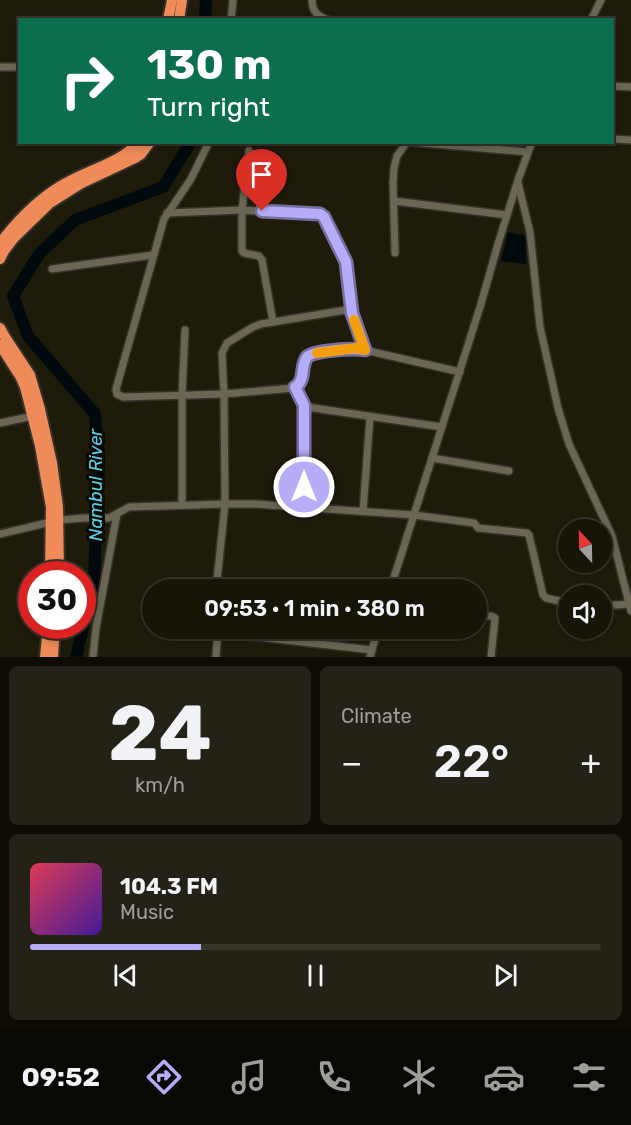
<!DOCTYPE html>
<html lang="en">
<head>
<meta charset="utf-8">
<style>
	body { margin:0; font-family:Rubik,sans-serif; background:#242116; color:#f1f3f6; height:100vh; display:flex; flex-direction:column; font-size:22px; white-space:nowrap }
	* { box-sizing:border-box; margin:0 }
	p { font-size:20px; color:#9e9e9c }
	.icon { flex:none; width:33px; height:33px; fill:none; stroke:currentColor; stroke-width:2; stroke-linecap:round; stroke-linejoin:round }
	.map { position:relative; height:657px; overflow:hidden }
	.side { display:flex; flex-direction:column; gap:9px; padding:9px; background:#0d0b04; flex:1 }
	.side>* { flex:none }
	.top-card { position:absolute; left:18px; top:18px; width:596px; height:126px; border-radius:0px; box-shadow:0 3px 9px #0003,0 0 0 2px #363329; background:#0b6e4f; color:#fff; overflow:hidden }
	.needle { width:39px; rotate:338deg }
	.fabs { position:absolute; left:558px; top:519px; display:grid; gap:12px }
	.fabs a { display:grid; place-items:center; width:54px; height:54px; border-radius:50%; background:#171408; box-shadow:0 3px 9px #0003,0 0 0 2px #363329; font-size:30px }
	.speed { position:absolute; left:18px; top:561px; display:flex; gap:12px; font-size:30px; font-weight:700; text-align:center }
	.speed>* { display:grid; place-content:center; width:78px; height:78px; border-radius:50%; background:#171408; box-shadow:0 3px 9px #0003,0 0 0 2px #363329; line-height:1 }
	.speed .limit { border:9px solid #d22; background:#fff; color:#111 }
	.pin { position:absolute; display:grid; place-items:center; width:51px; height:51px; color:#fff; margin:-62px -26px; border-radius:50% 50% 50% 0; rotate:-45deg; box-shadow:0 0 6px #0007 }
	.pin .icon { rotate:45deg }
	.me { position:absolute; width:66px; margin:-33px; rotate:0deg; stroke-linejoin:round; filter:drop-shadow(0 0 4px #0008) }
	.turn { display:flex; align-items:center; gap:21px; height:126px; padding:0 30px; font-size:27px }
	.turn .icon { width:78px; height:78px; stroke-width:2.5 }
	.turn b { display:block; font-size:42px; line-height:51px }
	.big { font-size:45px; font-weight:600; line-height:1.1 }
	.side .tile { flex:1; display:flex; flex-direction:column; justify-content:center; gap:9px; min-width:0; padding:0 21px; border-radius:9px; background:#242116 }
	.side .dial { align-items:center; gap:0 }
	.dial b { font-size:78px; line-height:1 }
	.song { display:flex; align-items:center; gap:18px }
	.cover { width:72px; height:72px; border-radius:9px; background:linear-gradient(135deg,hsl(350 70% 55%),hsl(260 70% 35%)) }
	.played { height:6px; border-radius:3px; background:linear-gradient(90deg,#b6acf8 30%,#363329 30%) }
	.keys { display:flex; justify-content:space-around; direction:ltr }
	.heat { display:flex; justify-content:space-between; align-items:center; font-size:33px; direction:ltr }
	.side .tiles { flex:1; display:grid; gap:9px; grid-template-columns:1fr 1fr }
	.tile:last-child { grid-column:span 2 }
	.trip { position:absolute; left:142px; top:579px; width:345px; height:60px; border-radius:30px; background:#171408; box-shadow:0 3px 9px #0003,0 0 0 2px #363329; font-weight:600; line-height:60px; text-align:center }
	.menu { display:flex; height:96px; justify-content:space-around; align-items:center; background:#090803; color:#9e9e9c }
	.menu .icon { width:42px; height:42px }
	.menu .active { color:#b6acf8 }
	.menu b { font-size:27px; color:#f1f3f6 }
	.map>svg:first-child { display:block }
</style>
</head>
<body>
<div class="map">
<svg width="631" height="657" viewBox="0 0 631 657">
	<rect width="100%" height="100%" fill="#1f1b0b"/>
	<polygon fill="#00090c" points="508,232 526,236 526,264 501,261"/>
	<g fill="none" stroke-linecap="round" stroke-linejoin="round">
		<g stroke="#00090c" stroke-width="12">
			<polyline points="205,20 206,0"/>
			<polyline points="76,657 94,579 99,458 95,414 28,336 13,296 39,254 75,220 163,187 191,142"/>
		</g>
		<defs>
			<g id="minor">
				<path d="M312 0C312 11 317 16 328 20"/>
				<polyline points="231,20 233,0"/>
				<polyline points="591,20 601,0"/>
				<polyline points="0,67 20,67"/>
				<polyline points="612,86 631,87"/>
				<polyline points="612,139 631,140"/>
				<polyline points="209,142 191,179 164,219 116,389 117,394 123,397 224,394 293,388 299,385 301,382 306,359 310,354 356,348 460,372"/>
				<polyline points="410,142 528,152"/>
				<polyline points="249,151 242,210 242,251 244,253 259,256 262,260 273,322"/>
				<polyline points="518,183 530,232 540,327 558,408 569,444 612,536 631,611"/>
				<polyline points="394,201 507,215"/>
				<polyline points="167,213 242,210 322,215 346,262 352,313 365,350"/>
				<polyline points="395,253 393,183 394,168 397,156 407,142"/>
				<polyline points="52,269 153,255"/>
				<polyline points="295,387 304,405 307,407 442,427"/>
				<polyline points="0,423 33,416"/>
				<polyline points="432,458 509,471"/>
				<polyline points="182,505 182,396 185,330"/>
				<polyline points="304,507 304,405"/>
				<polyline points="363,511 370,417"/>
				<polyline points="0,534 59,520 84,518 109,518 129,507 225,504 255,504 414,515 474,523 478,528 527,533 529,535 543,595 546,598 568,603"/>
				<polyline points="216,590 225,504 224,394 222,353 227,343 253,327 261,324 352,309"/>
				<polyline points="390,590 481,304 498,244 518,180 532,142"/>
				<polyline points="602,606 629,604"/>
				<polyline points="477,615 491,616 495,618 491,657"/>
				<polyline points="215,628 217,641 216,657"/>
				<polyline points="215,632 372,650"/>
				<polyline points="93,657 96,628 117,514"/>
				<polyline points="370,657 378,628"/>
			</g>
			<g id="highway">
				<polyline points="168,20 172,0"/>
				<polyline points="179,20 182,0"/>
				<path d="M0 243C18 220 40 197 66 183 90 169 120 163 139 142"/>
				<polyline points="0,259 4,251 14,238 50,203 80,184 135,158 141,154 150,142"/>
				<polyline points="0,328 5,337 30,375 40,409 52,463 58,507 59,574"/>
				<polyline points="0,345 20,376 25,387 40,446 51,507 50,574"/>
				<polyline points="45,657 48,626"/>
				<polyline points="53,657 55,626"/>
			</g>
		</defs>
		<use href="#minor" stroke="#35322c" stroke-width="10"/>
		<use href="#highway" stroke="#35322c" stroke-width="14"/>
		<use href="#minor" stroke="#6a6653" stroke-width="7"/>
		<use href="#highway" stroke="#ee8b59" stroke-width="10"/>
	</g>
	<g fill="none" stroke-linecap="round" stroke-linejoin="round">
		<defs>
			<path id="route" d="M262 211 320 214 324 217 346 262 352 313 365 350C356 348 313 350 307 357 300 366 306 381 295 387L304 405V487"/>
		</defs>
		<use href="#route" stroke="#7670a1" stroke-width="15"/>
		<use href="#route" stroke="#b6acf8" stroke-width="10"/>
		<polyline stroke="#f59e0b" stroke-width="10" points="317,353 356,348 365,350 354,320"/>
	</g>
	<g text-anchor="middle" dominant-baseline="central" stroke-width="6" stroke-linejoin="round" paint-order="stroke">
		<g font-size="18" font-style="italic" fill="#52d3e9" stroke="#080602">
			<text transform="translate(96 485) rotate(-90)">Nambul River</text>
		</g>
	</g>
</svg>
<div class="fabs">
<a><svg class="needle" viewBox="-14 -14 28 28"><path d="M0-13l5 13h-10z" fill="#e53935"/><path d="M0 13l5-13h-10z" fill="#9e9e9c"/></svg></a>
<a><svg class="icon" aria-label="sound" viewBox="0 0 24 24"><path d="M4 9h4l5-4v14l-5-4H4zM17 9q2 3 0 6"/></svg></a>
</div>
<div class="speed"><div class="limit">30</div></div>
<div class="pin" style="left:262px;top:211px;background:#d93025"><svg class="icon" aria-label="arrive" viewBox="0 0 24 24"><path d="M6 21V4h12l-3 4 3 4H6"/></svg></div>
<svg class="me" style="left:304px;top:487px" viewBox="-20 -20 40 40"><circle r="17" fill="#b6acf8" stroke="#fff" stroke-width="3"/><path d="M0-11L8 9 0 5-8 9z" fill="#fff"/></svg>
<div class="trip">09:53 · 1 min · 380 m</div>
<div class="top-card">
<div class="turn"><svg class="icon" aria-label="right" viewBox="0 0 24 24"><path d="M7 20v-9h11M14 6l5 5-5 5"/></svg><div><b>130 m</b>Turn right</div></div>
</div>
</div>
<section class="side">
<div class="tiles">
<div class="tile dial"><b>24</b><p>km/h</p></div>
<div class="tile"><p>Climate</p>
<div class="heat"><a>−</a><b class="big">22°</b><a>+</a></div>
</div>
<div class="tile">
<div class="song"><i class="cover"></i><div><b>104.3 FM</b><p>Music</p></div></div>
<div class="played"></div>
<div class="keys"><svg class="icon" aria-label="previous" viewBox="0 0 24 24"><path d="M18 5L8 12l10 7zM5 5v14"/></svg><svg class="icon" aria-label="pause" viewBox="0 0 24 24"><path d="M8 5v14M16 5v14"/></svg><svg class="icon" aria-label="next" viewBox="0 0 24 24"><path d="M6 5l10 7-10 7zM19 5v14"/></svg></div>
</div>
</div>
</section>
<nav class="menu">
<b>09:52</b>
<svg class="icon active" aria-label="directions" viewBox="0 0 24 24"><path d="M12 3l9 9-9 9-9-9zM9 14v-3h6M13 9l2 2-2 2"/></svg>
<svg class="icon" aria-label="music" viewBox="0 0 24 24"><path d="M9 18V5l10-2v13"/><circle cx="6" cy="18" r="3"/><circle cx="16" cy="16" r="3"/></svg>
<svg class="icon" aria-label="phone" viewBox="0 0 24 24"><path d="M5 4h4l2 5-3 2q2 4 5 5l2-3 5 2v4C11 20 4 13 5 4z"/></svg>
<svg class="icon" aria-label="climate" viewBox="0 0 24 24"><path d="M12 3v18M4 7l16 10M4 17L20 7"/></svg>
<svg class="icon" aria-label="car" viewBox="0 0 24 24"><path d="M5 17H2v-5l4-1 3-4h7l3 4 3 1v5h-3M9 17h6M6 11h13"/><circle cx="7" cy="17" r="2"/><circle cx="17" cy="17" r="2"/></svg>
<svg class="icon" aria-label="filters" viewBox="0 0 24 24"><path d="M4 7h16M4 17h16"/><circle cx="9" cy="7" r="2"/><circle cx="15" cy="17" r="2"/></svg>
</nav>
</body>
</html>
